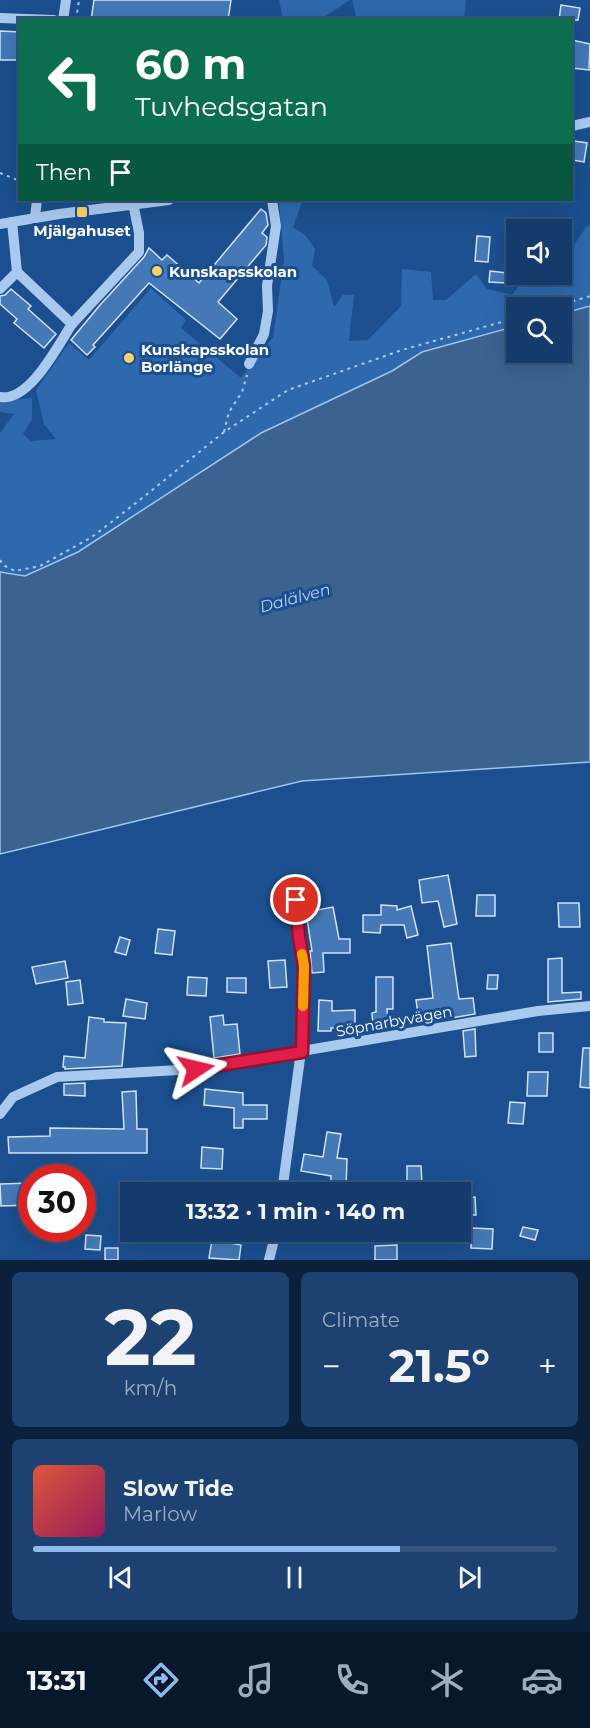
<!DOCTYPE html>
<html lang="en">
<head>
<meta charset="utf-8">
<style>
	body { margin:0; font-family:Montserrat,sans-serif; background:#1d4271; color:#f1f3f6; height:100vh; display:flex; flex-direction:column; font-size:22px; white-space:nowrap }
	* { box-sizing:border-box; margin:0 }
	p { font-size:20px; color:#9dadc1 }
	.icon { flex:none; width:33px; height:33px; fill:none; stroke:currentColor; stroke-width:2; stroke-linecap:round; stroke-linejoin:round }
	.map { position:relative; height:1260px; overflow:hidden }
	.side { display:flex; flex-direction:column; gap:12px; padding:12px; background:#0b203b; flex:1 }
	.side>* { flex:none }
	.guide { position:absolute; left:18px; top:18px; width:555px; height:183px; border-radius:0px; box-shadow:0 6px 24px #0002,0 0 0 2px #33557e; background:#0b6e4f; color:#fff; overflow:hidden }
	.tools { position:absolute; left:506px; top:219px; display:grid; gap:12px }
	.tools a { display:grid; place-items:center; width:66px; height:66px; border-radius:0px; background:#143b6b; box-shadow:0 6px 24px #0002,0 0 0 2px #33557e; font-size:30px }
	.speed { position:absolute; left:18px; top:1164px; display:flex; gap:12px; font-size:30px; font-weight:700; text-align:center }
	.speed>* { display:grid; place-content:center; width:78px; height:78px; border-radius:50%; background:#143b6b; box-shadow:0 6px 24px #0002,0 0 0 2px #33557e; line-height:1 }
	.speed .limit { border:9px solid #d22; background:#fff; color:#111 }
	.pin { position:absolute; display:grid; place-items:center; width:51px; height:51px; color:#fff; margin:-26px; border:3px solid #fff; border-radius:50%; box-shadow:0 2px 6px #0007 }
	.me { position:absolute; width:66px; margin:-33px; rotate:80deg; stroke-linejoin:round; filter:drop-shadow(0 0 4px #0008) }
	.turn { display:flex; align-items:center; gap:21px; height:126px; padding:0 18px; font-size:27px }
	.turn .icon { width:78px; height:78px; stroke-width:2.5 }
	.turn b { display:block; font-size:42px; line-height:51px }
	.then { display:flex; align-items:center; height:57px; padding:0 18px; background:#0003; gap:12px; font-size:22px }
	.big { font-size:45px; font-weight:700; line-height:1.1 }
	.side .tile { flex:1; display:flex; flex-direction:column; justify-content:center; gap:9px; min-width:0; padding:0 21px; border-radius:9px; background:#1d4271 }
	.side .dial { align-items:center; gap:0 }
	.dial b { font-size:78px; line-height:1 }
	.song { display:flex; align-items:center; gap:18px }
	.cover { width:72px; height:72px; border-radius:9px; background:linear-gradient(135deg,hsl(10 70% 55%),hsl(330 70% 35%)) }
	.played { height:6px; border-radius:3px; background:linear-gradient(90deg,#90b9f0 70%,#33557e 70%) }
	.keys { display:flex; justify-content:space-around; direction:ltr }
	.heat { display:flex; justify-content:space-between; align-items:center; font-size:33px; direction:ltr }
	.side .tiles { flex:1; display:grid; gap:12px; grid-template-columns:1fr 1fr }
	.tile:last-child { grid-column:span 2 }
	.trip { position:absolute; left:120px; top:1182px; width:351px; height:60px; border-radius:0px; background:#143b6b; box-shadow:0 6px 24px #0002,0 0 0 2px #33557e; font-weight:700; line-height:60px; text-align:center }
	.tab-bar { display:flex; height:96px; justify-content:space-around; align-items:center; background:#08182b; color:#9dadc1 }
	.tab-bar .icon { width:42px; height:42px }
	.tab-bar .active { color:#90b9f0 }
	.tab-bar b { font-size:27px; color:#f1f3f6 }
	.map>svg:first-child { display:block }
</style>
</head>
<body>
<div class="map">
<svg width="590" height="1260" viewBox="0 0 590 1260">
	<rect width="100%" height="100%" fill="#1b4f8f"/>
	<g fill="#2e69ad">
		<polygon points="279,0 350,0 321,19 283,19"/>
		<polygon points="352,0 466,0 464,19 357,20"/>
		<polygon points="279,200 302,202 293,227 306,236 315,249 312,266 327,280 334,307 343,295 354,295 349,341 368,340 401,306 402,269 431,272 433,300 446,300 476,274 487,289 512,295 526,275 561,274 561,251 569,252 587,226 590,225 590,306 561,314 561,308 516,308 516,326 422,352 392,371 261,433 78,552 25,576 0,572 0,433 14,414 0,412 0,401 32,398 32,419 23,434 31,441 56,439 44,424 36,390 69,343 89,360 151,288 186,320 181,328 241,378 273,337 284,260"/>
	</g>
	<polygon fill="#3c6290" stroke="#9cc4f0" stroke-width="1.5" points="590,306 590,762 302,781 0,854 0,572 25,576 78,552 261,433 392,371 422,352 516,326 516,352 561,352 561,314"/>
	<g fill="#4478b7" stroke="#cfe3fa" stroke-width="1.5">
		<polygon points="94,0 231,0 228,20 91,20"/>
		<polygon points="561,5 580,8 578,20 559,20"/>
		<polygon points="0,31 20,32 20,60 0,60"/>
		<polygon points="572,40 590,44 589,70 572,68"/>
		<polygon points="574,141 587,143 584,162 572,160"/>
		<polygon points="261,209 266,213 268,225 262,233 267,237 266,245 218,302 237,319 220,339 149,283 93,345 95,347 87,355 71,340 100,305 144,257 149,248 162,260 167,255 199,283"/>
		<polygon points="477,236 490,237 488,262 475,261"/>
		<polygon points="490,271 507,273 506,283 489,282"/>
		<polygon points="11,289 31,306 28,309 56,334 44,348 14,323 17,319 0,304 0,296 5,295"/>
		<polygon points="448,875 457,924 444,927 438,901 422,903 419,880"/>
		<polygon points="477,895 495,895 495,916 476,916"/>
		<polygon points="558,903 579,903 580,927 559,927"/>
		<polygon points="381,905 397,906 397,910 411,906 418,935 407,938 404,925 381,925 380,933 363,932 363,915 381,915"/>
		<polygon points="333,907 339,939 350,939 350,953 323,953 324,972 312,973 310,951 312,951 306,912"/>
		<polygon points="158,929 175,931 172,955 155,953"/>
		<polygon points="120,937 130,940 126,955 115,952"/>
		<polygon points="451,943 459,999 473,998 475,1014 428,1022 427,1014 418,1015 416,1000 433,998 427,946"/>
		<polygon points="562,958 562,993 581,992 581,999 548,1002 548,959"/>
		<polygon points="285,960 287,987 270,988 268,961"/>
		<polygon points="65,961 68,978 36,984 32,967"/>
		<polygon points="488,975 498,975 497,989 487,989"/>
		<polygon points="188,977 207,978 206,996 187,995"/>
		<polygon points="376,977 393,977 393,1009 387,1009 388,1025 373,1026 372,1013 376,1012"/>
		<polygon points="227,978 246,978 246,993 227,992"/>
		<polygon points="80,980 83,1003 68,1005 66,982"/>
		<polygon points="126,999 147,1003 145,1019 123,1016"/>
		<polygon points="319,1000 332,1001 332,1011 355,1010 355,1028 331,1028 331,1031 318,1031"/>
		<polygon points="223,1015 224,1025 237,1024 240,1054 214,1058 210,1017"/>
		<polygon points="89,1017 104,1019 104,1022 126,1023 122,1066 65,1069 65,1067 63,1067 64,1056 85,1058"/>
		<polygon points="475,1029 476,1056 465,1057 463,1031"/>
		<rect x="539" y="1033" width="14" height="19"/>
		<polygon points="583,1048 590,1048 590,1088 580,1087"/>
		<polygon points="528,1072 548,1072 547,1096 527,1096"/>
		<polygon points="85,1083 85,1096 64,1095 64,1084"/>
		<polygon points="205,1089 243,1093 243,1105 267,1105 267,1119 243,1119 243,1128 234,1128 234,1108 204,1105"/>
		<polygon points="136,1091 137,1129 147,1129 147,1153 9,1153 8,1137 50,1136 50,1128 124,1129 122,1092"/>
		<polygon points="510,1102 525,1103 523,1124 508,1123"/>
		<polygon points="327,1132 341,1134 337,1158 347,1159 346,1188 331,1188 331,1176 301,1171 304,1154 323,1157"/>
		<polygon points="202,1147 223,1149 222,1169 201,1168"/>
		<polygon points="407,1166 421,1166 422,1184 407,1184"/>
		<polygon points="30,1183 31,1205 1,1206 0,1184"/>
		<polygon points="475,1197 476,1215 467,1215 466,1198"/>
		<polygon points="523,1227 538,1230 535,1240 520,1236"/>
		<polygon points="472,1228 493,1229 492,1249 471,1248"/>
		<polygon points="86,1235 101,1236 100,1250 85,1249"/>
		<polygon points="212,1240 241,1245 239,1260 209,1258"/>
		<polygon points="397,1245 397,1260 375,1260 375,1246"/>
		<rect x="105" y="1248" width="13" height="12"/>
	</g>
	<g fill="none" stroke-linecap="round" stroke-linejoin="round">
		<g stroke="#a9c9ee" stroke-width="2" stroke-dasharray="3 4.5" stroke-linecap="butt">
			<polyline points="76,20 79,0"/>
			<polyline points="0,173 20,181"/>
			<polyline points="551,308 590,296"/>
			<polyline points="224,432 229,412 242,392 247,375"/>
			<polyline points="0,560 3,565 15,571 40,566 92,537 141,499 224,432 288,390 402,350 516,318"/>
		</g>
		<g stroke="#a9c9ee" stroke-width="10">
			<polyline points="0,18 54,20"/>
			<polyline points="63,20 66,0"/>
			<polyline points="572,126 590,122"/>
			<polyline points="35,217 37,200"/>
			<polyline points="0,224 59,214 169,200"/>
			<polyline points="17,272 72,324 139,252 139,233 133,203"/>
			<polyline points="0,289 17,272 12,222"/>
			<polyline points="249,364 264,334 268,311 267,286 276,226 272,200"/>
			<path d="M0 397C30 402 58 345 72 324"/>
			<polyline points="0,1114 13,1097 57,1077 196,1069 538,1011 590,1006"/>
			<polyline points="282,1192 301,1051 305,966 299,937 296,900"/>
			<polyline points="269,1260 276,1232"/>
		</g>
	</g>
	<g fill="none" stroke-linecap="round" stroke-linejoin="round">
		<defs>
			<polyline id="route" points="196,1069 302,1052 304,966 299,937 296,900"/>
		</defs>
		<use href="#route" stroke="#92132f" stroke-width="15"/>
		<use href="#route" stroke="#e11d48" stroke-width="10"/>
		<polyline stroke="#f59e0b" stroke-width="10" points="302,954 304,966 303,1006"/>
	</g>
	<g fill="#ffd166" stroke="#1b4f8f" stroke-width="2">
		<rect x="76" y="206" width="12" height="12" rx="3"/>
		<circle cx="157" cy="271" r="6"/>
		<circle cx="129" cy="358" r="6"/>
	</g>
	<g text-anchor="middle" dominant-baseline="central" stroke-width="6" stroke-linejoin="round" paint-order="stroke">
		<g font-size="15" font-weight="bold" fill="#fff" stroke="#1b4f8f" text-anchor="start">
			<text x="82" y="230" text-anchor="middle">Mjälgahuset</text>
			<text x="169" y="271">Kunskapsskolan</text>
			<text x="141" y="349">Kunskapsskolan<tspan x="141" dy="17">Borlänge</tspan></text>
		</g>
		<g font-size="15" fill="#fff" stroke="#1b4f8f">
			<text transform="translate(394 1021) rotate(-10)">Söpnarbyvägen</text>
		</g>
		<g font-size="16" font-style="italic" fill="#b5d3f5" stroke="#1b4f8f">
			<text transform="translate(295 598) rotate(-15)">Dalälven</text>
		</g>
	</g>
</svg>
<div class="tools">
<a><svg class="icon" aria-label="sound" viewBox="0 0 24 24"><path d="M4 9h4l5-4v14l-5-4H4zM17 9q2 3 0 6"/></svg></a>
<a><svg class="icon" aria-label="search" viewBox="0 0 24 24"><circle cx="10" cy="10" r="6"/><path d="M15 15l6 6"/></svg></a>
</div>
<div class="speed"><div class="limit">30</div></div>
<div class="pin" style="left:296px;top:900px;background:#d93025"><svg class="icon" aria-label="arrive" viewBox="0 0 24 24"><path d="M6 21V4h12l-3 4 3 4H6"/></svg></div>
<svg class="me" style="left:196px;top:1069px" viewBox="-20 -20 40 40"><path d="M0-17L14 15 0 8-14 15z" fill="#e11d48" stroke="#fff" stroke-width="4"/></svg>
<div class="trip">13:32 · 1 min · 140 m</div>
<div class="guide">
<div class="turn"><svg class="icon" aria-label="left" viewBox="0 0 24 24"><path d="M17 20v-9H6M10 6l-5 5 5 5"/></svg><div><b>60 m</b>Tuvhedsgatan</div></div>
<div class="then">Then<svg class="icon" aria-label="arrive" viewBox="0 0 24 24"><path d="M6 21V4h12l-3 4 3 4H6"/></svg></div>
</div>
</div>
<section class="side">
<div class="tiles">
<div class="tile dial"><b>22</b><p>km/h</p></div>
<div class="tile"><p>Climate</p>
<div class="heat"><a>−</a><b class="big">21.5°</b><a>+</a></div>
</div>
<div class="tile">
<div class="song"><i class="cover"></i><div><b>Slow Tide</b><p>Marlow</p></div></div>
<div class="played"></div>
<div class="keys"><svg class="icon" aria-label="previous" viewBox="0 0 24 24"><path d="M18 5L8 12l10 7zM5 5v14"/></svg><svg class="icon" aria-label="pause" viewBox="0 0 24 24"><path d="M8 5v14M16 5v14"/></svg><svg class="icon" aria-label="next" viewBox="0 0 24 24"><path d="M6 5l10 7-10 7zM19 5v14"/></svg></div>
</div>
</div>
</section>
<nav class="tab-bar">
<b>13:31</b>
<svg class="icon active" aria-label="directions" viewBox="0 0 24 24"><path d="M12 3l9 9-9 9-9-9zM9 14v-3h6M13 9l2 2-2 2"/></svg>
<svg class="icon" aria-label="music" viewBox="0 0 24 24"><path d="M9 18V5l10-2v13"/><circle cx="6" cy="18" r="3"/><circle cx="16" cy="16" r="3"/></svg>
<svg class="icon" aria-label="phone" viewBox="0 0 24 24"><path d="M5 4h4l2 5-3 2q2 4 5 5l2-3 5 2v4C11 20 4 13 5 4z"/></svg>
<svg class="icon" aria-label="climate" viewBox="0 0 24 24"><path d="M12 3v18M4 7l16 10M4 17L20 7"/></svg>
<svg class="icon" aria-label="car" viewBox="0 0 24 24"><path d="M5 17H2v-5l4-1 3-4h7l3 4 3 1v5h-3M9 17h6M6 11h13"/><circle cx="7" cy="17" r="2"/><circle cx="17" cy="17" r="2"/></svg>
</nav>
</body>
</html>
